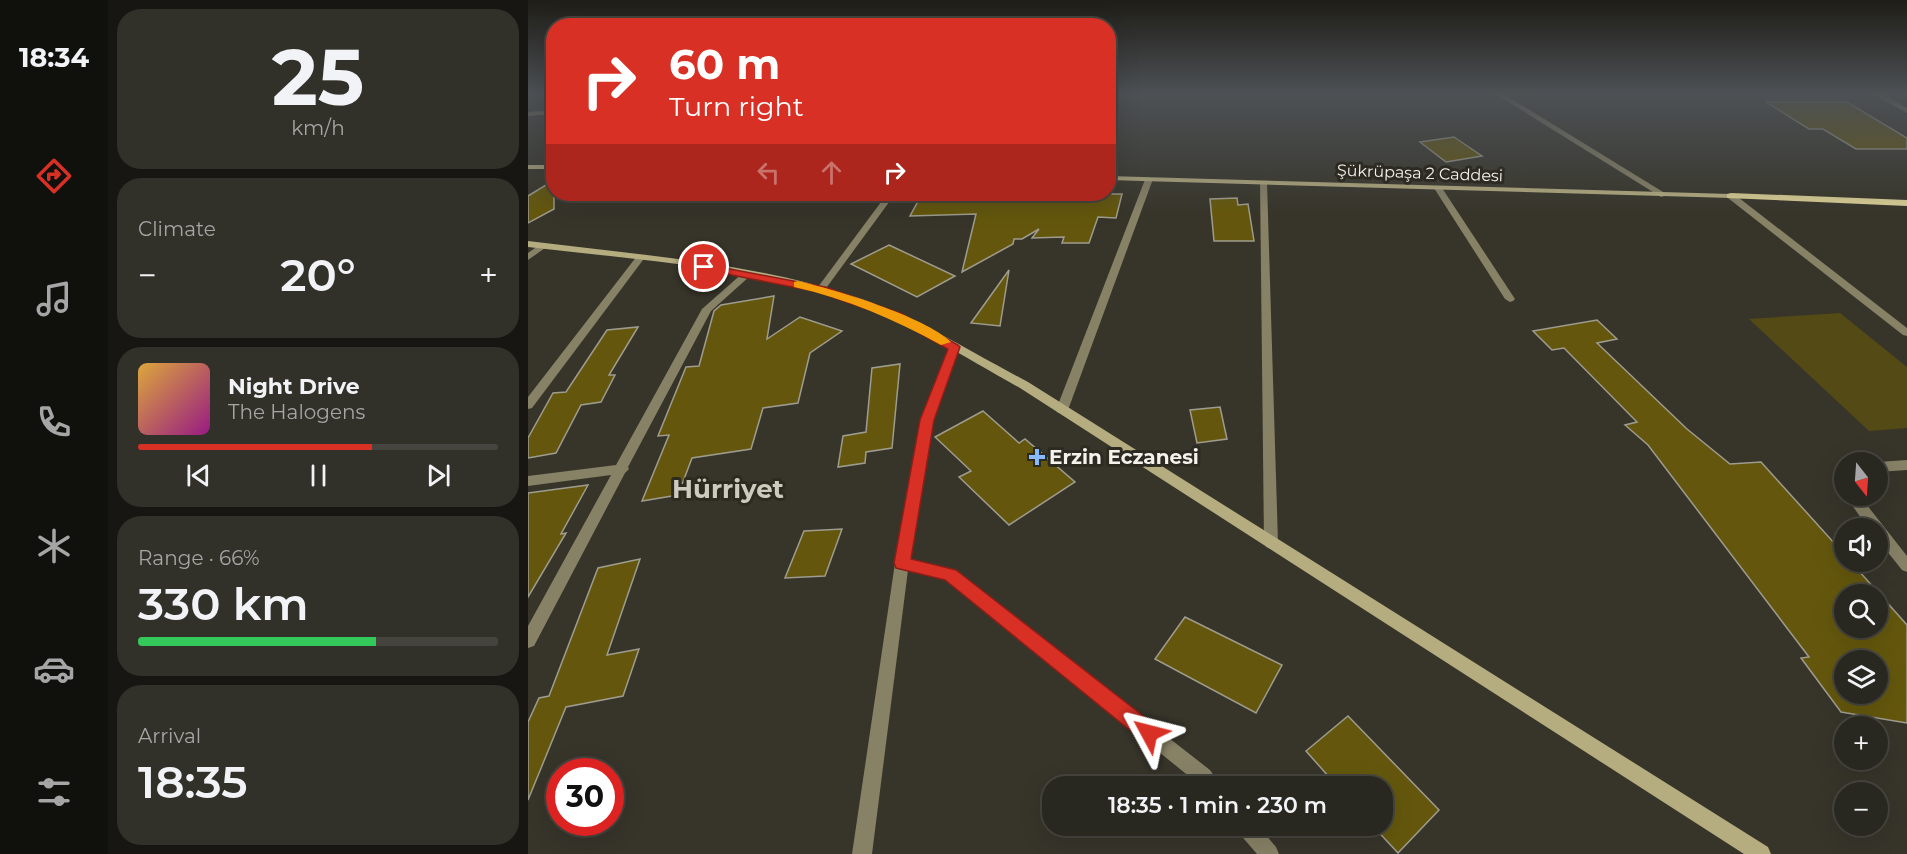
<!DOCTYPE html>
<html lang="en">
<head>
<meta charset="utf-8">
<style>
	body { margin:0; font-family:Montserrat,sans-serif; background:#313029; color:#f1f3f6; height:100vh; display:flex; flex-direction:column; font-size:22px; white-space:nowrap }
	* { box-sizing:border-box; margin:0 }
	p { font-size:20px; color:#a5a6a5 }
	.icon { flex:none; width:33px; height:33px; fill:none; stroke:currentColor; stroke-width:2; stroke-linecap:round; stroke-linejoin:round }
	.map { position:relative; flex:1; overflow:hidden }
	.sheet { display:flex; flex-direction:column; gap:9px; padding:9px; background:#171612; width:420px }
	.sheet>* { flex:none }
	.banner { position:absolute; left:18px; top:18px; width:570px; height:183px; border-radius:24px; box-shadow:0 6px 24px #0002,0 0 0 2px #45443e; background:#d93025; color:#fff; overflow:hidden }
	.needle { width:39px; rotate:163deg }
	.tools { position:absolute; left:1306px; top:452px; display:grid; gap:12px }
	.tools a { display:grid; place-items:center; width:54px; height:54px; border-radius:50%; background:#292820; box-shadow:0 6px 24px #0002,0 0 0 2px #45443e; font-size:30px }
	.speed { position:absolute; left:18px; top:758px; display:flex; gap:12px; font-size:30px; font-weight:700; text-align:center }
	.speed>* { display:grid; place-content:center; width:78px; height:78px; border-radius:50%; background:#292820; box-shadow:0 6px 24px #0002,0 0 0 2px #45443e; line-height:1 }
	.speed .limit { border:9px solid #d22; background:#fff; color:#111 }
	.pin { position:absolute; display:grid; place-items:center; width:51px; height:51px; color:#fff; margin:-26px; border:3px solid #fff; border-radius:50%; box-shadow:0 2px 6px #0007 }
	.me { position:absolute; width:66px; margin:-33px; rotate:308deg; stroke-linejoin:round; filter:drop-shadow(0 0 4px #0008) }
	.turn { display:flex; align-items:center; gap:21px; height:126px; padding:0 24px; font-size:27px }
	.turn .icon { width:78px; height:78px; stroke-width:2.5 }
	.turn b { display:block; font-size:42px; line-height:51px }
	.lanes { display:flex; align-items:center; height:57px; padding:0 24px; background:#0003; justify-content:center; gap:30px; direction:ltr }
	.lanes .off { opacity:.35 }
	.big { font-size:45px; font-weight:600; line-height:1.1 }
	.sheet .widget { flex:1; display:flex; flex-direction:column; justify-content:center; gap:9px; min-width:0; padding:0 21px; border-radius:24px; background:#313029 }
	.sheet .dial { align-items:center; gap:0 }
	.dial b { font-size:78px; line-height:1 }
	.song { display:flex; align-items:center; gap:18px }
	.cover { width:72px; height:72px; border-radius:9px; background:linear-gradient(135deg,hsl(40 70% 55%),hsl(310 70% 35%)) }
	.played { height:6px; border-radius:3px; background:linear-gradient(90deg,#d93025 65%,#45443e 65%) }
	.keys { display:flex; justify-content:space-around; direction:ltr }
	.heat { display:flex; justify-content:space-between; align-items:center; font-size:33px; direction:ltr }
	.charge { height:9px; border-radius:4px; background:linear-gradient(90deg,#34c759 66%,#45443e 0) }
	.trip { position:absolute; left:514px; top:776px; width:351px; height:60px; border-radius:24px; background:#292820; box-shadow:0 6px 24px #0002,0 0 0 2px #45443e; font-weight:600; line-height:60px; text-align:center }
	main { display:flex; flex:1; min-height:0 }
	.dock { display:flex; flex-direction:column; width:108px; justify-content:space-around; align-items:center; background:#10100d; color:#a5a6a5 }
	.dock .icon { width:42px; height:42px }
	.dock .current { color:#d93025 }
	.dock b { font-size:27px; color:#f1f3f6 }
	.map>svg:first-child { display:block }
</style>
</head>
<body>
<main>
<nav class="dock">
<b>18:34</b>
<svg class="icon current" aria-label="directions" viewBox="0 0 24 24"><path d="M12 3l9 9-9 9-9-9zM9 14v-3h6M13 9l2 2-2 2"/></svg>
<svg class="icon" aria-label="music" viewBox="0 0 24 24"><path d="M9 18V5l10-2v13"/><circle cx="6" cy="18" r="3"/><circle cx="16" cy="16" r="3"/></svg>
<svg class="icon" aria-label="phone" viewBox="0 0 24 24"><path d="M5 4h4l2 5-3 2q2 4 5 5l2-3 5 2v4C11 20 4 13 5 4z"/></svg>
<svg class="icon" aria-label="climate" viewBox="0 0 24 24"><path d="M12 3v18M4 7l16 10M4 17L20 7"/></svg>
<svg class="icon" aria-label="car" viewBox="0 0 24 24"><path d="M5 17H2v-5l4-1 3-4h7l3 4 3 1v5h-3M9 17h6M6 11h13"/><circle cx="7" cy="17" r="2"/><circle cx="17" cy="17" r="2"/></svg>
<svg class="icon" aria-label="filters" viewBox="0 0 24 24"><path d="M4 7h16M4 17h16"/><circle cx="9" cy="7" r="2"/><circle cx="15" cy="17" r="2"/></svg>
</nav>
<section class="sheet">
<div class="widget dial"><b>25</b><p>km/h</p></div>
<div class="widget"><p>Climate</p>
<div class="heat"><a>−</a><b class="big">20°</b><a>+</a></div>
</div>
<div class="widget">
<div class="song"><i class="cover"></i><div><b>Night Drive</b><p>The Halogens</p></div></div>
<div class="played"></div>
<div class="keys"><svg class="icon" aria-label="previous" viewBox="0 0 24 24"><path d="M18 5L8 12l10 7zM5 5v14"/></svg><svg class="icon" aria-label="pause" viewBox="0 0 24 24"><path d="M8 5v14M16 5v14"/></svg><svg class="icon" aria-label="next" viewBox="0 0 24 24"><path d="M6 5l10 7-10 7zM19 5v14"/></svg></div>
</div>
<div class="widget"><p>Range · 66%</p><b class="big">330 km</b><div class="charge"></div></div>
<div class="widget"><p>Arrival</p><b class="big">18:35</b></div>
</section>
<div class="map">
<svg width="1379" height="854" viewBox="0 0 1379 854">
	<rect width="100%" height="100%" fill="#37352a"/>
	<polygon fill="#544a16" points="1312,313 1379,367 1379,428 1341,431 1221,319"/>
	<g fill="#64570d" stroke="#9e9c8f" stroke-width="1.5" fill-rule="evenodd">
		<polygon points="1238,102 1319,102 1379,138 1379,149 1328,149 1295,129 1281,129"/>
		<polygon points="926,137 954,156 918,162 892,142"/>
		<polygon points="26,180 26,209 0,223 0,196"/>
		<polygon points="394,194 594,194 588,218 570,217 561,243 534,243 536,237 504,238 511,229 494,239 486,239 485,244 434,272 448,214 382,216"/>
		<polygon points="709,198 710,205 720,204 726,241 686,241 682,199"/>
		<polygon points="361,245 427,276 389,297 323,264"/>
		<polygon points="481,270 472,326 443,323"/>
		<polygon points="246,296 239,339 272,317 314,331 282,353 270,403 235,408 223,449 164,458 150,495 114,501 141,435 130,436 158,367 171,366 186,311 193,305"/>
		<path d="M1069 320 1089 339 1069 343 1159 429 1202 464 1233 462 1317 555V561H1322L1379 625V723L1313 712 1273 658 1281 657 1120 445 1097 425 1109 422 1036 348 1024 350 1005 331ZM1317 594H1350V627H1317ZM1317 660H1350V693H1317Z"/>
		<polygon points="110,327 81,375 87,375 73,402 53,405 28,453 0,458 0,438 25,393 38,392 79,330"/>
		<polygon points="372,364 364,448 338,452 337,463 310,467 315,436 338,432 344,368"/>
		<polygon points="692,407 699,439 669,443 662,410"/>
		<polygon points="455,411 491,443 497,439 547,482 481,525 431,477 443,471 407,437"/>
		<polygon points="60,485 33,534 38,533 0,597 0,493"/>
		<polygon points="314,529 297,576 257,578 276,531"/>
		<polygon points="112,559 79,655 111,649 95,696 38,707 0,800 0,722 11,698 21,696 70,568"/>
		<polygon points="657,617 754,665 728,713 627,659"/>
		<polygon points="820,716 911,810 870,853 844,825 855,825 855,786 809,786 778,751"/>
	</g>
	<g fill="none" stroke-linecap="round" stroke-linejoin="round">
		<g fill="#878166" fill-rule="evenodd">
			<polygon points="966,93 974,93 1140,195 1133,197"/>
			<polygon points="1343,93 1351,93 1379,108 1379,113"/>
			<polygon points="26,110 26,114 0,116 0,112"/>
			<polygon points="618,177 625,179 540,410 538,413 530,413 528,410"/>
			<polygon points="732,181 739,183 750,543 748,547 743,549 738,547 736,543"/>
			<polygon points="907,186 914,188 987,299 985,301 982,302 977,299 906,188"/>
			<polygon points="359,194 367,194 296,291 290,291 290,287"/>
			<polygon points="1200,194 1206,194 1379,328 1379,336 1375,335 1200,198"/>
			<polygon points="14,243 17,244 17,248 0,260 0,253"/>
			<polygon points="112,255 117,258 115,260 4,408 0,409 0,397 109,256"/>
			<polygon points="219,271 222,272 222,276 183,311 100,467 101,469 97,473 6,646 0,648 0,626 83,475 0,486 0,476 88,465 174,309 216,272"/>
			<polygon points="426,344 431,347 405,420 382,559 427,571 682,770 693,786 673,786 418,580 380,570 344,854 324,854 367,563 393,420 421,347"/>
			<polygon points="1379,460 1379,470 1350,472 1350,462"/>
			<polygon points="1317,468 1317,491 1312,489 1307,480 1312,470"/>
			<polygon points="1317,495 1331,495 1379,556 1379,572 1374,570 1350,540 1350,528 1340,528"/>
			<polygon points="708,825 729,825 748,847 751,854 729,854 710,832"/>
		</g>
		<g fill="#b5ac80" fill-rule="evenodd">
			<rect x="0" y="165" width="26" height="4"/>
			<polygon points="580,176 1203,194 1207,196 1203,198 580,180"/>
			<path d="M0 241C110 255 223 262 328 297 390 318 443 352 500 382L1240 847 1243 854H1216L492 388C436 357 383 322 322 301 219 266 107 260 0 247Z"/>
		</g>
		<polygon fill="#d8cd94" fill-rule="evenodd" points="1203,193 1379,200 1379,206 1199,198 1199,194"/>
	</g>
	<linearGradient id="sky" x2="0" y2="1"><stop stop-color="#1e1d17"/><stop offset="0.44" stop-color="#4d5155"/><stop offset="1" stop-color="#4d5155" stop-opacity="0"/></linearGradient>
	<rect width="1379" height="213" fill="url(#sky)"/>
	<polygon fill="#d93025" stroke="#8d1f18" stroke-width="1.5" points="176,264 297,287 374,314 430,345 432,347 406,420 383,559 428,570 628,726 631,733 628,740 621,742 614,740 417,580 368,568 366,563 392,420 420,349 365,318 290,292 173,269 173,265"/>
	<path fill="#f59e0b" d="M270 281C306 289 398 317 423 342L413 345C366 319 319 299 266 287V282Z"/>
	<path fill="#88bafc" stroke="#2d2b21" stroke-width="2" d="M506 448h6v6h6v6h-6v6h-6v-6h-6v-6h6z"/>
	<g text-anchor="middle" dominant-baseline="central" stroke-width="6" stroke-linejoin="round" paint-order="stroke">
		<g font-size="16" fill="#f3f2eb" stroke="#2d2b21">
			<text transform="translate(892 173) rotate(2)">Şükrüpaşa 2 Caddesi</text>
		</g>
		<g font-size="20" font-weight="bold" fill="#f3f2eb" stroke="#2d2b21" text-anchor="start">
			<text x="521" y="457">Erzin Eczanesi</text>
		</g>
		<g font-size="26" font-weight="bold" fill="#cdcbbd" stroke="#2d2b21">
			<text x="200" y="489">Hürriyet</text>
		</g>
	</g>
</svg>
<div class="tools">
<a><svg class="needle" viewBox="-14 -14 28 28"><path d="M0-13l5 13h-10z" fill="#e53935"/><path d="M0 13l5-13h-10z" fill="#a5a6a5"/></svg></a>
<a><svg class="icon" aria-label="sound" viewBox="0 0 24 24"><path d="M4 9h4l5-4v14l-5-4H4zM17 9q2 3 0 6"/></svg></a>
<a><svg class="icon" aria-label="search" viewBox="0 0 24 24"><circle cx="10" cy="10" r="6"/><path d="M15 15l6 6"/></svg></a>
<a><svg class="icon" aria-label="layers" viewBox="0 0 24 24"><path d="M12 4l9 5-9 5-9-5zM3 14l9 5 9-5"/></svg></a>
<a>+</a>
<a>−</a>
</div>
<div class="speed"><div class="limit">30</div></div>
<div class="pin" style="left:176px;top:267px;background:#d93025"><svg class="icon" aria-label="arrive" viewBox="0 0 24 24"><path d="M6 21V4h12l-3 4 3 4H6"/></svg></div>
<svg class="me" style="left:621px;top:733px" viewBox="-20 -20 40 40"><path d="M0-17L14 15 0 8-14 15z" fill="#d93025" stroke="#fff" stroke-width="4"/></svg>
<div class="trip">18:35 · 1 min · 230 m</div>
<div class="banner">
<div class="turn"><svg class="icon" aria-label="right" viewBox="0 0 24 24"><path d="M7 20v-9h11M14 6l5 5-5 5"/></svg><div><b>60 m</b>Turn right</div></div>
<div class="lanes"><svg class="icon off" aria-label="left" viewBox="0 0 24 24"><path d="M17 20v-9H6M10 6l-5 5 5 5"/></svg><svg class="icon off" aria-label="ahead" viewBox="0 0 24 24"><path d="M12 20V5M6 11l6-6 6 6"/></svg><svg class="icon" aria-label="right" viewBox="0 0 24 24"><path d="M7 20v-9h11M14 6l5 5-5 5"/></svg></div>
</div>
</div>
</main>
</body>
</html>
